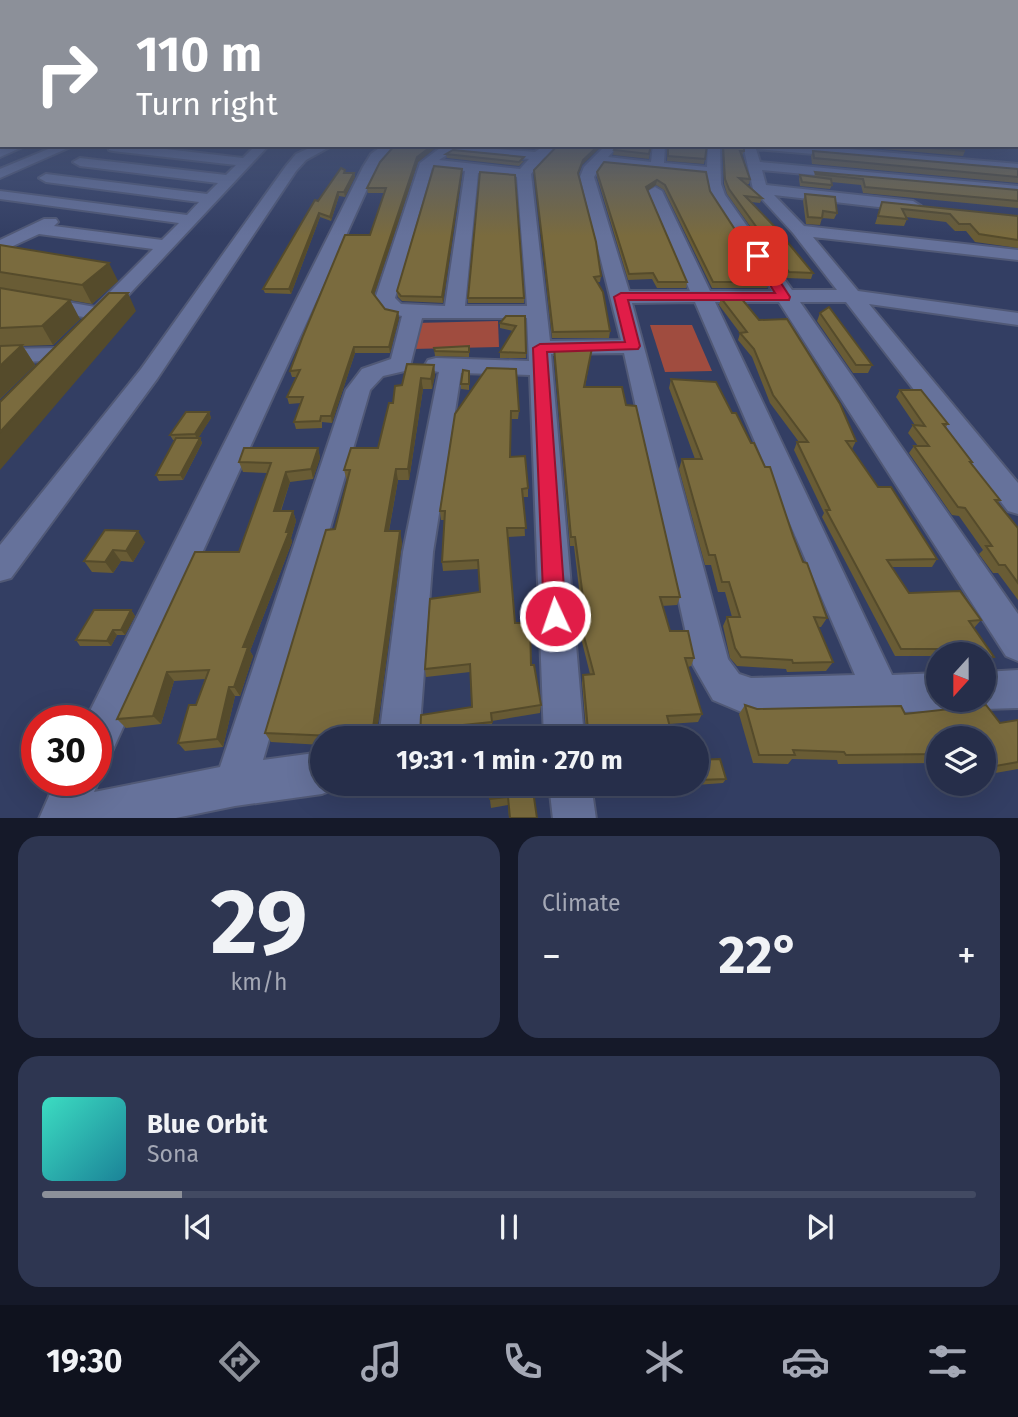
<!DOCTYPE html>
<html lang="en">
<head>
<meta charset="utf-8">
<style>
	body { margin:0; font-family:"Fira Sans",sans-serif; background:#2e3651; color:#f1f3f6; height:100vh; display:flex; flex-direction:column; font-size:26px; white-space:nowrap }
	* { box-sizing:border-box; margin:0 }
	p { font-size:23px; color:#a4a8b5 }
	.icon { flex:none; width:38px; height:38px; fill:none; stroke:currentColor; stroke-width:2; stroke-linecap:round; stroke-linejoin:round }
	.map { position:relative; height:818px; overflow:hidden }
	.sheet { display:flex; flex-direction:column; gap:18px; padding:18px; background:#151929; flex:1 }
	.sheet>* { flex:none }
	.guide { position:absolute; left:0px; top:0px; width:1018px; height:147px; box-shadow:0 7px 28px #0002,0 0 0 2px #424a62; background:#8c9099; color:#fff; overflow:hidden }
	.needle { width:46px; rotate:201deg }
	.buttons { position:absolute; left:926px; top:642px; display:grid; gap:14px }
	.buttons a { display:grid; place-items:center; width:70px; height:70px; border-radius:50%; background:#262e4a; box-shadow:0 7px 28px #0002,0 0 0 2px #424a62; font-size:35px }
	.speed { position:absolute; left:21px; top:705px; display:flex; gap:14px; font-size:35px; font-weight:700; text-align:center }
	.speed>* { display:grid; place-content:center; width:91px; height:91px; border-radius:50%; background:#262e4a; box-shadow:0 7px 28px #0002,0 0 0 2px #424a62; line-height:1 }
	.speed .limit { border:10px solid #d22; background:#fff; color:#111 }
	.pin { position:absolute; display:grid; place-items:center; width:60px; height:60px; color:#fff; margin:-30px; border-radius:14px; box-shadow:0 4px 10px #0006 }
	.me { position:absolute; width:77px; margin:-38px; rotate:357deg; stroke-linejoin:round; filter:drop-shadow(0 0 5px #0008) }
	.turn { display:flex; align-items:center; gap:24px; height:147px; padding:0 21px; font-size:32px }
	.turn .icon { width:91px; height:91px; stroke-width:2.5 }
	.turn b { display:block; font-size:49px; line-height:60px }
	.big { font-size:52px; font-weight:700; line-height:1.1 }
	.sheet .widget { flex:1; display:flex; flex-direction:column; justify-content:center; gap:10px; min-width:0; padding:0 24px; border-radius:21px; background:#2e3651 }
	.sheet .dial { align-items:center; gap:0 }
	.dial b { font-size:91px; line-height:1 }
	.song { display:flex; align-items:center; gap:21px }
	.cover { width:84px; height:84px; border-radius:10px; background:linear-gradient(135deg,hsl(170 70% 55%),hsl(190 70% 35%)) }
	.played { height:7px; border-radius:4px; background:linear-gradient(90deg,#8c9099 15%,#424a62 15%) }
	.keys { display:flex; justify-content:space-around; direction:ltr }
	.heat { display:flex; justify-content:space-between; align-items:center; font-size:38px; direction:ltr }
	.sheet .tiles { flex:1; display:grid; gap:18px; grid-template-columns:1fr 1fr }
	.widget:last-child { grid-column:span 2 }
	.trip { position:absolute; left:310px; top:726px; width:399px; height:70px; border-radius:35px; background:#262e4a; box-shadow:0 7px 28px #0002,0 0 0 2px #424a62; font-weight:700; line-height:70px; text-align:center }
	.tab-bar { display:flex; height:112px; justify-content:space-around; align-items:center; background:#0f121e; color:#a4a8b5 }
	.tab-bar .icon { width:49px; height:49px }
	.tab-bar .active { color:#8c9099 }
	.tab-bar b { font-size:32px; color:#f1f3f6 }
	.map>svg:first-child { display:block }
</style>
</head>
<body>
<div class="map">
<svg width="1018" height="819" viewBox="0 0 1018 819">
	<rect width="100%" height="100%" fill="#333e63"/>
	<g fill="#a04c3f">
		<polygon points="498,321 499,347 412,349 415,323"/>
		<polygon points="650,325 692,325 712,371 665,372"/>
	</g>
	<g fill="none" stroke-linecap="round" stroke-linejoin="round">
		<defs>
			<g id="street">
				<polygon points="0,121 2,121 0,126"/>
				<polygon points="9,145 27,145 0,157 0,149"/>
				<polygon points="58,145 75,145 0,178 0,169"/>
				<polygon points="108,145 131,145 243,158 256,145 269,145 105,320 98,322 89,318 0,302 0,290 95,307 153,249 39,234 0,252 0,240 44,219 56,219 58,222 54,226 162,240 179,223 0,199 0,191 187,215 199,202 46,182 39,178 46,174 207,194 218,183 80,166 73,162 80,158 226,175 236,165 113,151 109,150"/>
				<polygon points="316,145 333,145 306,160 296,171 157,379 11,578 0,581 0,545 141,369 286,166 296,154"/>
				<polygon points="383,145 397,145 377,167 110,756 96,762 96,721 85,721 363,167 371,154"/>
				<path d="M444 145 535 152 545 145H559L543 159 531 174 550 341 621 340 580 177 584 167 606 145H619L608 157 651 162 653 145H665L664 163 707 167 708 145H720L721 184 725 195 792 290H837L793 233 753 189 743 145H803L1018 164V172L756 149 760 162 1018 186V194L762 170 766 185 913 201 921 206 913 211 774 195 804 226 1018 250V260L813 237 858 291 1018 313V325L869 304 1018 483V514L1008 511 846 302H800L1018 614V661L1006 656 779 302H715L892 675 938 673V700H953L951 705 938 711 751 716 713 700 693 665 624 353 551 354 584 738H544L530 375 461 373 433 552 419 738H379L403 552 439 372 428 370 425 365 428 360 436 358 529 361 527 318H422L409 370 383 376 370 390 263 760 322 752V784H338L337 788 322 794 235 806 171 819H39L56 780H96V774L99 780 94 792 220 767 346 390 362 369 391 359 402 316 388 313 375 299 420 163ZM453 151 529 159 520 169 439 160ZM602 164 707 175 711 195 772 291H710L662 191 655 187 648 191 690 291H629L594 177ZM432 168 465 171 445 306 401 304 395 298ZM478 173 517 177 527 306H465ZM695 302 855 675 751 678 739 674 728 659 632 303Z"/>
				<polygon points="60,348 68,350 71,355 68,360 0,363 0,349"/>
				<polygon points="1018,670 1018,708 984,709 971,703 970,700 984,700 984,672"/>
				<polygon points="549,784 591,784 596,819 553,819"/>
			</g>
		</defs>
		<use href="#street" stroke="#515976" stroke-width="4"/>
		<use href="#street" fill="#66729b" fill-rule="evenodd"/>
	</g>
	<g fill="#695c35">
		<polygon points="395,145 439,145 418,162 374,295 385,309 398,312 399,318 390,353 355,353 332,423 322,422 322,428 296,429 294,422 301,403 289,404 287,397 297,377 292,377 290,371 370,235 385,193 368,193 367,188"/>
		<polygon points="476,145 541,145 534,149"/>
		<polygon points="651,145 649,159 613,155 614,150"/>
		<polygon points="668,145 705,159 704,164 667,161"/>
		<polygon points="722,145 744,145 744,151 742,156 750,179 749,184 745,184 762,198 760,203 751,202 813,273 811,279 787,278 727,194 724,184"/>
		<polygon points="837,145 905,145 965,151 963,156"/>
		<polygon points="813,151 1018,169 1018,183 812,164 811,156"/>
		<polygon points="446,154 524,161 519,166 447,158"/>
		<polygon points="604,162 710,191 769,282 767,288 712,288 664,190 656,185 648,190 687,282 686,288 657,288 652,279 628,280 597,177 597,172"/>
		<polygon points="582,165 578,175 601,276 600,282 598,282 610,331 609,338 552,338 534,170"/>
		<polygon points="345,170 345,173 354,173 355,177 345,197 339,196 331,221 320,217 291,294 265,293 263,289 318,201"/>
		<polygon points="815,172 1018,190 1018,208 863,193 861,185 831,182 832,185 830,189 800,186 799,179 800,175 814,177"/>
		<polygon points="462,173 443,303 402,301 398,297 397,291"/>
		<polygon points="805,194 837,213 834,219 822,218 820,225 806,224 803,201"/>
		<polygon points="882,202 1018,216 1018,248 975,242 966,231 955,231 946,222 906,217 907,219 904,226 875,224"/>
		<polygon points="0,245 118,281 92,304 0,288"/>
		<polygon points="0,288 80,319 53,345 23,346 35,365 0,399"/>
		<rect x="468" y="298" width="56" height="5"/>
		<polygon points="721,298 856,441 852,449 851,449 878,487 937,559 932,567 892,567 909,593 981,620 974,628 994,657 987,664 984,664 984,654 938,654 938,656 895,656 822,517 824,513 794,450 797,442 799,442 770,403 752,357 738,340 740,333 719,305"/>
		<polygon points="820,313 872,365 868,373 853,373 817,321"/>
		<polygon points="525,316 526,358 500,358 500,352 513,331 500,328 500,323"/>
		<polygon points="469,346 469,357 435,356 434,348"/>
		<polygon points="554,348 592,348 585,387 626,405 680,597 677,605 662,606 670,631 694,658 691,666 688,667 702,714 698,722 669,724 673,738 579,738 580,733 586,731 582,683 583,675 590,674 577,622 575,606 576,597 580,597 574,546 570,546 554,357"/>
		<polygon points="434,365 435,375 432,389 423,389 409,480 398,480 389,531 402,542 377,731 379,731 381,738 322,738 322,745 271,742 265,733 335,529 347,481 344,470 378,448 393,403 402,385"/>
		<polygon points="469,371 469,390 461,389 461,384"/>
		<polygon points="671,379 793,536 803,562 827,618 821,627 818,627 833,662 826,671 787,672 786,669 737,666 730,658 723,626 727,617 732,617 725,592 718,592 711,565 705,565 679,469 682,459 695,459 669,388"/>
		<polygon points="900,390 948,424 946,427 972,462 971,464 1000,500 998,503 1018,528 1018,600 998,573 993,573 979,554 983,550 959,516 952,515 909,453 914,446 918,446 908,433 913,425 915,425 896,397"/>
		<polygon points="519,411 518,419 511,419 510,457 528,488 528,497 523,497 525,536 508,537 515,623 531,665 541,705 540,713 492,721 492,729 420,738 472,707 470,672 426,677 425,669 480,592 479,569 443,571 442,562 445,520 441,520 440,511 455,414"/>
		<polygon points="209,412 211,418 198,438 200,438 202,443 183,480 159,481 156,475 175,440 173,440 170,435"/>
		<polygon points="318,448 320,458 313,479 290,482 281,511 293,511 296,521 291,538 292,542 250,651 253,656 240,696 235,696 223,747 185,751 178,743 196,705 205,679 174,681 161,724 126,728 117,719 239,552 267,473 243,472 239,462"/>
		<polygon points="105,530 145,542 133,562 121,561 113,573 92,572 84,561"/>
		<polygon points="131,610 135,616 125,635 117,635 111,646 80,646 76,640"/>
		<polygon points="745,705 757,709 905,714 1000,723 1018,720 1018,769 984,775 984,738 938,738 938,767 935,763 838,764 837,760 792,759 788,764 753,763 739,714"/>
		<polygon points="696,760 726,779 723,783 696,785"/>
		<polygon points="488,784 532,784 537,818 509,818 508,805 491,808"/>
	</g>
	<g fill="#554b2b">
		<polygon points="433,145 439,145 418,162 373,298 372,292 417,157"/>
		<polygon points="599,145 603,145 582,165 577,178 578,173 583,160"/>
		<polygon points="462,169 462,173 443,303 442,297"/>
		<polygon points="354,173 355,177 345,197 344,192"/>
		<polygon points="657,180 656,185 646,192 646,187"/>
		<polygon points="338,192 339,196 331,221 330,217"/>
		<polygon points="319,213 320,217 291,294 289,289"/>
		<polygon points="109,263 118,281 92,304 82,285"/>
		<polygon points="128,293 136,311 0,470 0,432"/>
		<polygon points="70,300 80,319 53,345 42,326"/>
		<polygon points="398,312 399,318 390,353 389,347"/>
		<polygon points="22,345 35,365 0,399 0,366"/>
		<polygon points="354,347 355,353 332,423 331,416"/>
		<polygon points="434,365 435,375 432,389 431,379"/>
		<polygon points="421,378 423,389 409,480 408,469"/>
		<polygon points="209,412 211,418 197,440 195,434"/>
		<polygon points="200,438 202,443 183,480 180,475"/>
		<polygon points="318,448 320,458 313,479 311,469"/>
		<polygon points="396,469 398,480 387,541 385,531"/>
		<polygon points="286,472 290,482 277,521 274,511"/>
		<polygon points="293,511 296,521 291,538 292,542 250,651 253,656 240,696 234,687 243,647"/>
		<polygon points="138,531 145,542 133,562 126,551"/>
		<polygon points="400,531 402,542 376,738 373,728"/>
		<polygon points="113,550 121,561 113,573 105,562"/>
		<polygon points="131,610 135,616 125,635 121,630"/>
		<polygon points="113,630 117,635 111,646 107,641"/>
		<polygon points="167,672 174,681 161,724 153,716"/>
		<polygon points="229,687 235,696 223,747 217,739"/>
	</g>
	<g fill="#7a6b3e" stroke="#554b2b" stroke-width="2">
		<polygon points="395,145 433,145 417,157 372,292 385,309 398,312 389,347 354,347 331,416 321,416 320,421 294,422 303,397 287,397 300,370 290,371 303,336 345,235 370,235 386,188 367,188 380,162"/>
		<polygon points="558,145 599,145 583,160 578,173 596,242 601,276 594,277 603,292 610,331 553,332 534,170"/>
		<polygon points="617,145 651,145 649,154 614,150"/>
		<polygon points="668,145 707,145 705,159 668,156"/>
		<polygon points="723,145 744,145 744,151 740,151 750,179 739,178 762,198 745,196 775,227 813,273 789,272 729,189 725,179"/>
		<polygon points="897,145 905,145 965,151"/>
		<polygon points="453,150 524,157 519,162 446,154"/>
		<polygon points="813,151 1018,169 1018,177 814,158"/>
		<polygon points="604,162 706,172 710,191 769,282 713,282 665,185 657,180 646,187 687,282 658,282 653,273 629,274 597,172"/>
		<polygon points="434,166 462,169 442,297 401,296 397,291"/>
		<polygon points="341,168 345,170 344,173 354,173 344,192 338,192 330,217 319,213 289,289 263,289 315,200 318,201"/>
		<polygon points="480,172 515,175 524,298 468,298"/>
		<polygon points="815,172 1018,190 1018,201 865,187 863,179 816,174"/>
		<polygon points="800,175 831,179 832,185 802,182"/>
		<polygon points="805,194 835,197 837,213 823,211 822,218 808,217"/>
		<polygon points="882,202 1018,216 1018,240 979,234 970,224 959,224 950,214 902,209 907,219 878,216"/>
		<polygon points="0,245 109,263 82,285 0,272"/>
		<polygon points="0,288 70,300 42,326 0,328"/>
		<polygon points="109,293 128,293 0,432 0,402"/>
		<polygon points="721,298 741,298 759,320 787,319 840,404 856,441 846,441 878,487 891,487 937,559 887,560 909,593 960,591 981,620 969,621 994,657 984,658 984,654 954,654 950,649 901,649 826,510 830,510 797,442 808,442 773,395 754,349 740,333 747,332"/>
		<polygon points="829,307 872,365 856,365 820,313"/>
		<polygon points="506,316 525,316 526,353 500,352 516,326 500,323"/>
		<polygon points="22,345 0,366 0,346"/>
		<polygon points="469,346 469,352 435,351 434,348"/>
		<polygon points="554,348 592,348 584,387 622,387 626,405 636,406 680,597 660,597 670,631 688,631 694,658 685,658 702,714 667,716 673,738 581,738 580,733 588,730 583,675 594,674 578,614 576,597 583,597 575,537 571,537"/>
		<polygon points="407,364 434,365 431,379 421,378 408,469 396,469 385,531 400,531 373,728 379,731 378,738 265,733 326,530 335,529 350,470 344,470 351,448 378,448 389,403 393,403 395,386 402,385"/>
		<polygon points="487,368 516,369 519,411 511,411 510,457 525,456 528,488 522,489 526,528 507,528 510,564 515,623 530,623 531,665 534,665 541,705 491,713 492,722 464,725 465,738 420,738 421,715 472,707 470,664 425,669 430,599 480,592 478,560 442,562 445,511 440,511 455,414"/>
		<polygon points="463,370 469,371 469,384 461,384"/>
		<polygon points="671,379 716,382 732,413 736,413 751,443 754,443 765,467 770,467 793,536 803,562 807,563 827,618 814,617 833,662 793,663 792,660 741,657 735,648 727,617 740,617 729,582 722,582 715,555 709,555 682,459 702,459"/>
		<polygon points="900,390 921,390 948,424 943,424 972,462 970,462 1000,500 995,500 1018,528 1018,583 1005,565 999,565 986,546 992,546 965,508 958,507 914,446 929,446 913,425 925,426"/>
		<polygon points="186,412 209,412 195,434 170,435"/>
		<polygon points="176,438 200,438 180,475 156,475"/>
		<polygon points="244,448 318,448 311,469 286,472 274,511 293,511 286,532 289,532 243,647 248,647 234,687 229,687 217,739 178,743 189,705 196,705 209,670 167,672 153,716 117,719 195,552 239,552 271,463 239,462"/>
		<polygon points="105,530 138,531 126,551 113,550 105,562 84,561"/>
		<polygon points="94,610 131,610 121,630 113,630 107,641 76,640"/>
		<polygon points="745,705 757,709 901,706 905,714 986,705 1000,723 1018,720 1018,762 990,767 986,761 984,761 984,738 938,738 938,754 846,755 844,752 793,750 795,755 759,755"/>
		<polygon points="720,759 726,779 699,780 696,772 696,760"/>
		<polygon points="489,784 532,784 537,818 510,818 508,797 490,799"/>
	</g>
	<linearGradient id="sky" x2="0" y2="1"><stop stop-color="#1c2236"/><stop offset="0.51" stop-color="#4a587c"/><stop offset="1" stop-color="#4a587c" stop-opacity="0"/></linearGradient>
	<rect width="1018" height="236" fill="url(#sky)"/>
	<polygon fill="#e11d48" stroke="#92132f" stroke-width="2" points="754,254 762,254 790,297 789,300 628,300 640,346 638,349 547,352 566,616 562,623 555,626 547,623 544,616 533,348 540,344 625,342 614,297 621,293 775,293 752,256"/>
</svg>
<div class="buttons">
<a><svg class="needle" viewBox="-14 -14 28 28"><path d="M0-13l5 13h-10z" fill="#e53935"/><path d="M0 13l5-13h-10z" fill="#a4a8b5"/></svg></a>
<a><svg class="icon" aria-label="layers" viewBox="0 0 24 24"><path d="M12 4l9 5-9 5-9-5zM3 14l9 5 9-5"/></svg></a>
</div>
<div class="speed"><div class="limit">30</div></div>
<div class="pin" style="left:758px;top:256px;background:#d93025"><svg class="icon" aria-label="arrive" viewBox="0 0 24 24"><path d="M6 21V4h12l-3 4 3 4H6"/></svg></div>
<svg class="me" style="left:555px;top:616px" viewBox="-20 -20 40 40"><circle r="17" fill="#e11d48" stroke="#fff" stroke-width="3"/><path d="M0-11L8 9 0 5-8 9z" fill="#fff"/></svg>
<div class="trip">19:31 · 1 min · 270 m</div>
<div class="guide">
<div class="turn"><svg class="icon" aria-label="right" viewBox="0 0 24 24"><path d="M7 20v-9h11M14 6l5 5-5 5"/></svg><div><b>110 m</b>Turn right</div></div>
</div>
</div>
<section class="sheet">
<div class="tiles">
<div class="widget dial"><b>29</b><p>km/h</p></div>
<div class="widget"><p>Climate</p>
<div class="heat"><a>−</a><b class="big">22°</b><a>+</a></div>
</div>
<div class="widget">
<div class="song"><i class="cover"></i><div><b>Blue Orbit</b><p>Sona</p></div></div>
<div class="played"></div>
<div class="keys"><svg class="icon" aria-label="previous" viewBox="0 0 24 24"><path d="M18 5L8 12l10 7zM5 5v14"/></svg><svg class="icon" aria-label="pause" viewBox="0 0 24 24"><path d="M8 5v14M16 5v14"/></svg><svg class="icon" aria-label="next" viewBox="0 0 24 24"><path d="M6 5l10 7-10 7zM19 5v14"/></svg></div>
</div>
</div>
</section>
<nav class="tab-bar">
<b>19:30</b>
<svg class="icon active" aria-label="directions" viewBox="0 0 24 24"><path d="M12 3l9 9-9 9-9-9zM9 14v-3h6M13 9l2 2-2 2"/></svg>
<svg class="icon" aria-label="music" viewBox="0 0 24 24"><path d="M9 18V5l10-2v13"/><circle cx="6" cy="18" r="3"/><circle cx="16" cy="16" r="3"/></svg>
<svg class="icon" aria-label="phone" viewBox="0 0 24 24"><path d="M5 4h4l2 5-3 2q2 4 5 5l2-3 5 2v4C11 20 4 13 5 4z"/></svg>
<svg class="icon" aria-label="climate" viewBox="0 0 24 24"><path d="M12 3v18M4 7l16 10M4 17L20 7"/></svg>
<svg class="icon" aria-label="car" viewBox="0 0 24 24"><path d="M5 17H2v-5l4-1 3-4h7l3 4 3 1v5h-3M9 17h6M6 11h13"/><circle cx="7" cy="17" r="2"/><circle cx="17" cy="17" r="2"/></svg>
<svg class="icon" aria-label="filters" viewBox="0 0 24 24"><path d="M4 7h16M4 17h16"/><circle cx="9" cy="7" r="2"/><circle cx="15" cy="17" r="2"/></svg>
</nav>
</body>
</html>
